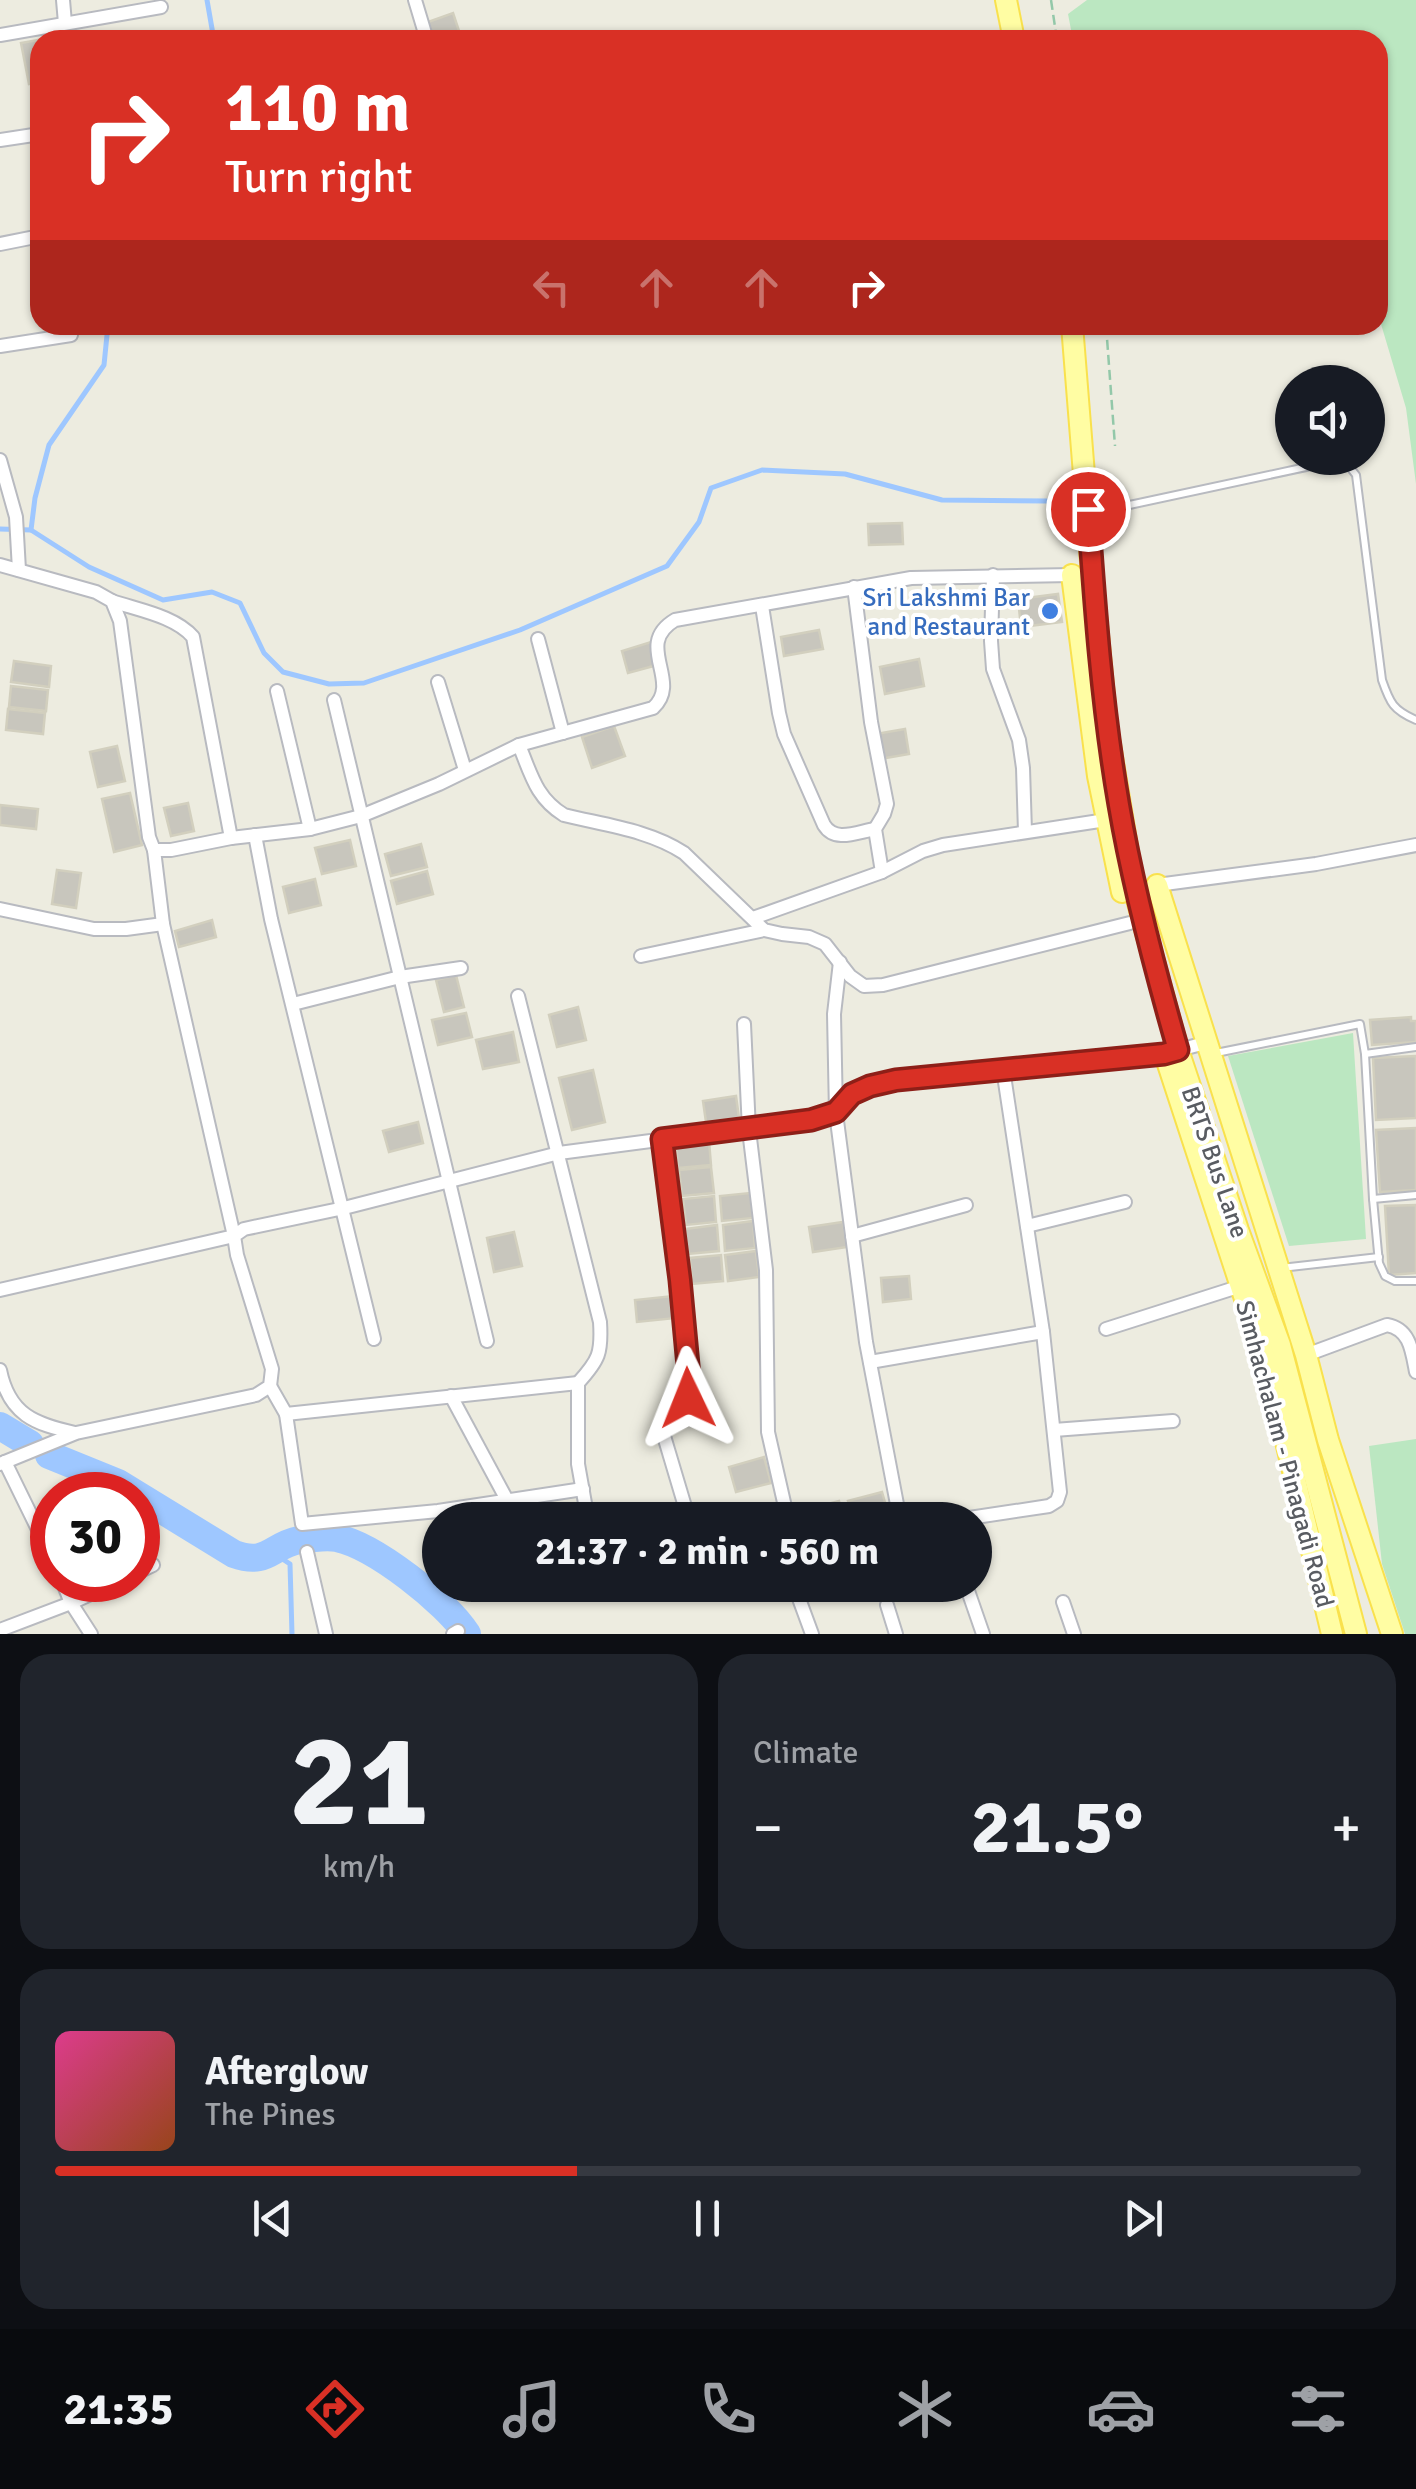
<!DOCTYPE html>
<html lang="en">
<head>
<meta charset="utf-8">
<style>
	body { margin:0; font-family:Signika,sans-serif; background:#20242c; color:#f1f3f6; height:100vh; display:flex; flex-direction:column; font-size:38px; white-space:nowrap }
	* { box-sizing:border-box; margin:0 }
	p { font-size:32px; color:#9ea1a6 }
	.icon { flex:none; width:55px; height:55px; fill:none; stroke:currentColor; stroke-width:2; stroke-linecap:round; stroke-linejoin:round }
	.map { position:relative; height:1634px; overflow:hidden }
	.details { display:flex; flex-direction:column; gap:20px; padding:20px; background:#0d0f14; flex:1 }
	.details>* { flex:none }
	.top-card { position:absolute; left:30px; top:30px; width:1358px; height:305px; border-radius:30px; box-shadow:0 2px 8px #0004; background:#d93025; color:#fff; overflow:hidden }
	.buttons { position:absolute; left:1275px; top:365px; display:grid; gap:20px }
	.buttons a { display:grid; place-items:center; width:110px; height:110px; border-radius:50%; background:#171b24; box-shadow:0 2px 8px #0004; font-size:50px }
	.speed { position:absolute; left:30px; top:1472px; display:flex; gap:20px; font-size:50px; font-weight:700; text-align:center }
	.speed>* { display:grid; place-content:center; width:130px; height:130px; border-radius:50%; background:#171b24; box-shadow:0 2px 8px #0004; line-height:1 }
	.speed .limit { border:15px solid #d22; background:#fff; color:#111 }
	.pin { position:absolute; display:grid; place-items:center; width:85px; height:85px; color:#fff; margin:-42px; border:5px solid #fff; border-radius:50%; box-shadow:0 2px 10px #0007 }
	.me { position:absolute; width:110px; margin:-55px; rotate:358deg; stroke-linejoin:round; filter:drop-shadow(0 0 8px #0008) }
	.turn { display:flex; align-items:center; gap:35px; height:210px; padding:0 30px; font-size:45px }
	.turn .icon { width:130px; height:130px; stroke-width:2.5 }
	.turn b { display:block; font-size:70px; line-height:85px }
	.lanes { display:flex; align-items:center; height:95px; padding:0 30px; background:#0003; justify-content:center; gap:50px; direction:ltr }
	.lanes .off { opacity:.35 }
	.big { font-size:75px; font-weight:700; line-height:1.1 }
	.details .tile { flex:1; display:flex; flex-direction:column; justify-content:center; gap:15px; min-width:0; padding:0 35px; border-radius:30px; background:#20242c }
	.details .dial { align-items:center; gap:0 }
	.dial b { font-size:130px; line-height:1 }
	.song { display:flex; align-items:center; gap:30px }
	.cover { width:120px; height:120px; border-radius:15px; background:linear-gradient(135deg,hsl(330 70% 55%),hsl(20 70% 35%)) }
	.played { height:10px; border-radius:5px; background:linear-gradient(90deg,#d93025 40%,#363941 40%) }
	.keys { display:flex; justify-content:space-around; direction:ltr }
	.heat { display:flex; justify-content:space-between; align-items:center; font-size:55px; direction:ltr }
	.details .tiles { flex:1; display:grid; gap:20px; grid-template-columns:1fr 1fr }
	.tile:last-child { grid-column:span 2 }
	.trip { position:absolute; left:422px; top:1502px; width:570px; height:100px; border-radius:50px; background:#171b24; box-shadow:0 2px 8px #0004; font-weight:700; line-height:100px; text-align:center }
	.tab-bar { display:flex; height:160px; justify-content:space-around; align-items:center; background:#090b0e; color:#9ea1a6 }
	.tab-bar .icon { width:70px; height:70px }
	.tab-bar .selected { color:#d93025 }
	.tab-bar b { font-size:45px; color:#f1f3f6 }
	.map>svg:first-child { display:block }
</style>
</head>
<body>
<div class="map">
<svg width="1416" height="1634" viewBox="0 0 1416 1634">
	<rect width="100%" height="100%" fill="#edece0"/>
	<g fill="#bbe7c1">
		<polygon points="1087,0 1416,0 1416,484 1406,408 1378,314 1378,40 1073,40 1068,14"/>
		<polygon points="1353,1033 1366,1239 1289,1246 1228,1056"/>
		<polygon points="1416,1439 1416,1634 1405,1634 1382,1564 1369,1446"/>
	</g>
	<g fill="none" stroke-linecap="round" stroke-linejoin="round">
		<g stroke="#9ec7ff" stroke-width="5">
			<polyline points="207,0 214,40"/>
			<polyline points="0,529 31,530 89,567 163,600 212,592 240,603 264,653 283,672 329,684 364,683 520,630 667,566 699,522 711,488 762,470 845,474 942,500 1047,501"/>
			<polyline points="31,530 35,498 49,445 104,365 108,325"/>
			<polyline points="272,1552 290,1564 292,1634"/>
		</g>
		<g stroke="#9ec7ff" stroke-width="28">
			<polyline points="0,1426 30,1444"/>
			<path d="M49 1455 118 1483 234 1554C268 1566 270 1546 299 1540 312 1538 325 1536 337 1538 375 1546 446 1602 467 1634"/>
		</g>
	</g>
	<g fill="#c8c6bd" stroke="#d2cfbe" stroke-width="2.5">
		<polygon points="453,13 460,34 443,40 434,40 428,22"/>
		<polygon points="44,39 40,40 40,82 29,84 21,43"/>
		<polygon points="902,523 903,544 869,545 868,524"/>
		<polygon points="1058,594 1062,622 1021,627 1018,599"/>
		<polygon points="819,630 823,649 784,656 781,637"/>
		<polygon points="651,642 657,665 628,673 622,651"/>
		<polygon points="919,659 924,686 885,694 880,667"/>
		<polygon points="14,661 51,666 49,687 11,682"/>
		<polygon points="11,686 48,690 46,711 9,707"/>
		<polygon points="8,709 45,713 43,734 6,730"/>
		<polygon points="614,726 625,756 592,768 582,737"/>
		<polygon points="905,729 909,754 880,759 876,734"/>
		<polygon points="117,746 125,781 98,787 90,752"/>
		<polygon points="130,793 142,845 114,852 102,799"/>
		<polygon points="188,803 194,831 171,836 164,808"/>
		<polygon points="0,805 38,809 36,829 0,825"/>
		<polygon points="350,840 356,866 322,874 315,848"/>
		<polygon points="421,844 427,867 391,876 385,854"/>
		<polygon points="57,870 81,873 76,908 52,904"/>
		<polygon points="427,871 433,894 397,904 391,881"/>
		<polygon points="315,879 321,905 289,913 283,887"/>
		<polygon points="212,920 216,937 179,947 175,931"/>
		<polygon points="456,975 464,1007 444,1012 436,980"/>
		<polygon points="578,1007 586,1040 557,1047 549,1015"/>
		<polygon points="466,1013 472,1037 438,1045 432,1020"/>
		<polygon points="1411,1017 1411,1021 1416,1021 1416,1042 1372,1045 1370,1020"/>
		<polygon points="513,1032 519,1062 483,1069 476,1040"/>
		<polygon points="1416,1056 1416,1118 1376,1120 1373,1058"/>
		<polygon points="593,1070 605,1122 572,1130 559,1078"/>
		<polygon points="736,1096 739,1118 706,1122 703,1101"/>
		<polygon points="418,1122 423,1143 389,1152 383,1131"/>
		<polygon points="1416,1128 1416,1190 1380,1192 1376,1130"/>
		<polygon points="709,1141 711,1165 678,1168 676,1144"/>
		<polygon points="711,1167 714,1193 682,1196 679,1170"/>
		<polygon points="750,1193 753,1218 722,1221 720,1196"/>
		<polygon points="714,1196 716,1222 686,1225 683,1199"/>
		<polygon points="1416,1205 1416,1273 1389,1275 1385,1206"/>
		<polygon points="753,1221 755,1248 725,1251 723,1225"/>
		<polygon points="843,1222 847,1247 813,1252 809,1227"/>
		<polygon points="717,1225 719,1251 688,1254 685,1229"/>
		<polygon points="514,1232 522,1266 494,1272 487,1238"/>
		<polygon points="756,1251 759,1277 728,1281 725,1255"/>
		<polygon points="721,1255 723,1281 692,1284 690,1258"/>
		<polygon points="909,1276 911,1299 883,1302 881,1278"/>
		<polygon points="673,1296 676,1318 637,1322 635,1300"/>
		<polygon points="764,1457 771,1483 736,1492 729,1467"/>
		<polygon points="882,1492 888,1513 853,1520 848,1501"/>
		<polygon points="839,1501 844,1520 807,1520 805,1510"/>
	</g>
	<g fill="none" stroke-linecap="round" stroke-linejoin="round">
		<defs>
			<g id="lane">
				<path d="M1111 509 1334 461 1348 465 1356 475 1382 680C1390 703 1393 710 1416 720"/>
				<polyline points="1216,1053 1360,1024 1365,1054 1416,1047"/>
				<polyline points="1365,1054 1373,1199 1379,1263 1385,1276 1395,1281 1416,1281"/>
				<polyline points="1373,1199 1416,1195"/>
				<polyline points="1281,1268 1379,1257"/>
			</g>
			<g id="street">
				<polyline points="63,0 65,23"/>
				<polyline points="415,0 427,40"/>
				<polyline points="0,35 161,7"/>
				<polyline points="0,140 40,134"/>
				<polyline points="0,244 40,236"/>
				<polyline points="0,346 71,335"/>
				<polyline points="0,460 16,517 19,570"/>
				<path d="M0 565 96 592 112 601 120 621 149 837 154 850H171L231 838 310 829 361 816 439 784 519 745 653 708C683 681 633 645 675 620L911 578 1072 575"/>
				<polyline points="993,575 991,641 993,669 1019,740 1023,768 1025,832"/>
				<polyline points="854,587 871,722 887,804 884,814 875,829 882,872"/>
				<path d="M112 601C138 610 175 616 193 637L231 838"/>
				<path d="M762 606 779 713 784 734 824 825C835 843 857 832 875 829"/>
				<polyline points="538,639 563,733"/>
				<polyline points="438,682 465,770"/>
				<polyline points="277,691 310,829"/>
				<polyline points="334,700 487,1341"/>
				<path d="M519 745C531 774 536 798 564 815 604 825 649 830 684 853L764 930 782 934 809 937 825 944 850 976 864 986 883 985 1130 923"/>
				<polyline points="255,835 271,919 374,1339"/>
				<polyline points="1157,885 1316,864 1416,845"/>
				<polyline points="0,909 94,929 126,929 163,924"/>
				<polyline points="753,918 882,872 923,851 943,845 1106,820"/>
				<polyline points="641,956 764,930"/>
				<polyline points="840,962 834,1014 836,1113 866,1342 900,1520"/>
				<path d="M518 996 600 1322C602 1353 599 1360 578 1383"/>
				<polyline points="293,1004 400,977 461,968"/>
				<polyline points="744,1024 749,1130 766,1270 768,1432 788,1520"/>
				<path d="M662 1139 681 1280 689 1387C686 1416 662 1406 664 1436L689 1520"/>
				<polyline points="1027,1226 1125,1202"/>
				<polyline points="852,1236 966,1205"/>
				<polyline points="0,1290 234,1236 163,924 154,850"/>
				<polyline points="1106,1329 1241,1286"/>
				<path d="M1306 1355 1387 1325C1410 1329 1412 1351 1416 1372"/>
				<polyline points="870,1362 1043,1332"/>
				<path d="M0 1370C9 1415 35 1424 75 1433"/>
				<polyline points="270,1386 286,1414 578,1383 578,1464 588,1520"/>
				<polyline points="451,1396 507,1500"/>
				<polyline points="286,1414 302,1524 438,1511 583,1489"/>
				<polyline points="1054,1430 1173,1421"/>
				<polyline points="5,1462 52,1558"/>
				<polyline points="0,1464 76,1433 256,1395 270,1386 272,1369 237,1255 234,1236 244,1229 344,1208 559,1153 811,1120 836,1113 852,1094 870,1085 896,1080 1164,1054 1205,1043"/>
				<polyline points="956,1520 1049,1506 1057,1501 1060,1492 1043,1332 1003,1069"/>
				<polyline points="307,1552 326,1634"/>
				<polyline points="138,1572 153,1565"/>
				<polyline points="62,1580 71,1603 91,1634"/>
				<path d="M601 1585 603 1589C622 1594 636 1591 655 1585"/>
				<polyline points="794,1585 812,1634"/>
				<polyline points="966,1585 983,1634"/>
				<polyline points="1063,1602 1074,1634"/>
				<polyline points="887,1605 896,1634"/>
				<polyline points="0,1630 71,1603 121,1580"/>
				<polyline points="453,1634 458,1631"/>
			</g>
			<g id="primary">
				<polyline points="1006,0 1014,40"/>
				<polyline points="1072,325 1092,574 1107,727 1134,888 1178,1050 1238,1230 1280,1345 1356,1634"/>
				<polyline points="1072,575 1098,776 1122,892"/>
				<polyline points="1157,885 1306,1355 1328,1440 1392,1634"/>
				<polyline points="1165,1055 1270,1375 1332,1634"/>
			</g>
		</defs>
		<use href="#lane" stroke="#b8bac0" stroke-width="10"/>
		<use href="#street" stroke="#b8bac0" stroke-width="16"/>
		<use href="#primary" stroke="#f9e14d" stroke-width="24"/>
		<g stroke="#93c8a9" stroke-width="2.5" stroke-dasharray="10 5" stroke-linecap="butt">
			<polyline points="1051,0 1057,40"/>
			<polyline points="1106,325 1115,446"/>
		</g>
		<use href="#lane" stroke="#fff" stroke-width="6"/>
		<use href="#street" stroke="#fff" stroke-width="12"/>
		<use href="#primary" stroke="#fffda3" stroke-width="20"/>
	</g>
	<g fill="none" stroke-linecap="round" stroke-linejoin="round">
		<defs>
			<path id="route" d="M688 1398 690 1387 680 1280 662 1139 811 1120 836 1112 852 1094 870 1086 896 1080 1164 1054 1178 1050C1155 970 1133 888 1119 805 1102 707 1095 608 1088 509"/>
		</defs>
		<use href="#route" stroke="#8d1f18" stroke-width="25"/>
		<use href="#route" stroke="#d93025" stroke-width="18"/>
	</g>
	<circle fill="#3f7fe0" stroke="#fff" stroke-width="4" cx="1050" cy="611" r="10"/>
	<g text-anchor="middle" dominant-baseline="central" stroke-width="8" stroke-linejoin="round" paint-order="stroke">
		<g font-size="25" fill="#366cbe" stroke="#fff" text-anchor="end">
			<text x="1030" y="597">Sri Lakshmi Bar<tspan x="1030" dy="29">and Restaurant</tspan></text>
		</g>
		<g font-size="25" fill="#595c62" stroke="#fff">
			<text transform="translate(1215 1162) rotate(71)">BRTS Bus Lane</text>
			<text transform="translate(1285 1454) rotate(75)">Simhachalam - Pinagadi Road</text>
		</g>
	</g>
</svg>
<div class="buttons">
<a><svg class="icon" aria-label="sound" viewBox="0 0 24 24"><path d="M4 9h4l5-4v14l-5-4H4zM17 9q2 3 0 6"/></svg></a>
</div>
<div class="speed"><div class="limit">30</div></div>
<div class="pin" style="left:1088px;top:509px;background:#d93025"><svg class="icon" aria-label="arrive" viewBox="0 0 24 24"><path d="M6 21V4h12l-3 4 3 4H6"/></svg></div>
<svg class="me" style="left:688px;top:1398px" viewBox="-20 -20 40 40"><path d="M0-17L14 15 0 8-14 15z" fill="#d93025" stroke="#fff" stroke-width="4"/></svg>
<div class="trip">21:37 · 2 min · 560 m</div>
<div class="top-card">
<div class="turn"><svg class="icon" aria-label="right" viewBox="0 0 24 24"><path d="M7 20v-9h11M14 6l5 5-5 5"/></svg><div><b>110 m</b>Turn right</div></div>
<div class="lanes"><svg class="icon off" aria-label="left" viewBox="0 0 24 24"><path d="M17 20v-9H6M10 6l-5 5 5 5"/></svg><svg class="icon off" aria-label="ahead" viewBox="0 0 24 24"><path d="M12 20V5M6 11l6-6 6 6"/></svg><svg class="icon off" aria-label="ahead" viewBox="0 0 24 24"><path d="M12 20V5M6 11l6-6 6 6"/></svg><svg class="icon" aria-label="right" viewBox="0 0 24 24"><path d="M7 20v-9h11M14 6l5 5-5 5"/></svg></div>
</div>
</div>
<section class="details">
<div class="tiles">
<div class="tile dial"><b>21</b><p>km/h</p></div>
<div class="tile"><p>Climate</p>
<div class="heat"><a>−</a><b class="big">21.5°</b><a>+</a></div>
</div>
<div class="tile">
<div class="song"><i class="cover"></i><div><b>Afterglow</b><p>The Pines</p></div></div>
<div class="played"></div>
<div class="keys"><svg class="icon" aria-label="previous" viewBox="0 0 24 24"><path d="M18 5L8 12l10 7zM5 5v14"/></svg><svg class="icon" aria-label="pause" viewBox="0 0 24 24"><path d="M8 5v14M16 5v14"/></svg><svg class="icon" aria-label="next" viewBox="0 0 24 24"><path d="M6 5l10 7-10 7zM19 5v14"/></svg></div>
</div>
</div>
</section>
<nav class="tab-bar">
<b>21:35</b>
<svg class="icon selected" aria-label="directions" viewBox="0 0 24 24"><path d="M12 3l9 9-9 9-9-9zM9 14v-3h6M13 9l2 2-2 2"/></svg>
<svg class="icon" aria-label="music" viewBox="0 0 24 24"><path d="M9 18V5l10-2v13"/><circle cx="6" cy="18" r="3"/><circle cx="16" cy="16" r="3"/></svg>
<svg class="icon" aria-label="phone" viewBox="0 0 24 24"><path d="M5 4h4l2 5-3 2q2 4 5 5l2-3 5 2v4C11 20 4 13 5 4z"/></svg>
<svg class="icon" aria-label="climate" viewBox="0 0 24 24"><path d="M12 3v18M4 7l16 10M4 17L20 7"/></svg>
<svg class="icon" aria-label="car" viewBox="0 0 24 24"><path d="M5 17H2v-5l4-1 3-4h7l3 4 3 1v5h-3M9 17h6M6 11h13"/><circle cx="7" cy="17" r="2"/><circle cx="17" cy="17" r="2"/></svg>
<svg class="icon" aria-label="filters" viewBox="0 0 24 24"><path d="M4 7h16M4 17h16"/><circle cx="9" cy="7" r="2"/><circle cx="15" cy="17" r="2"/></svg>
</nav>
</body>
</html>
